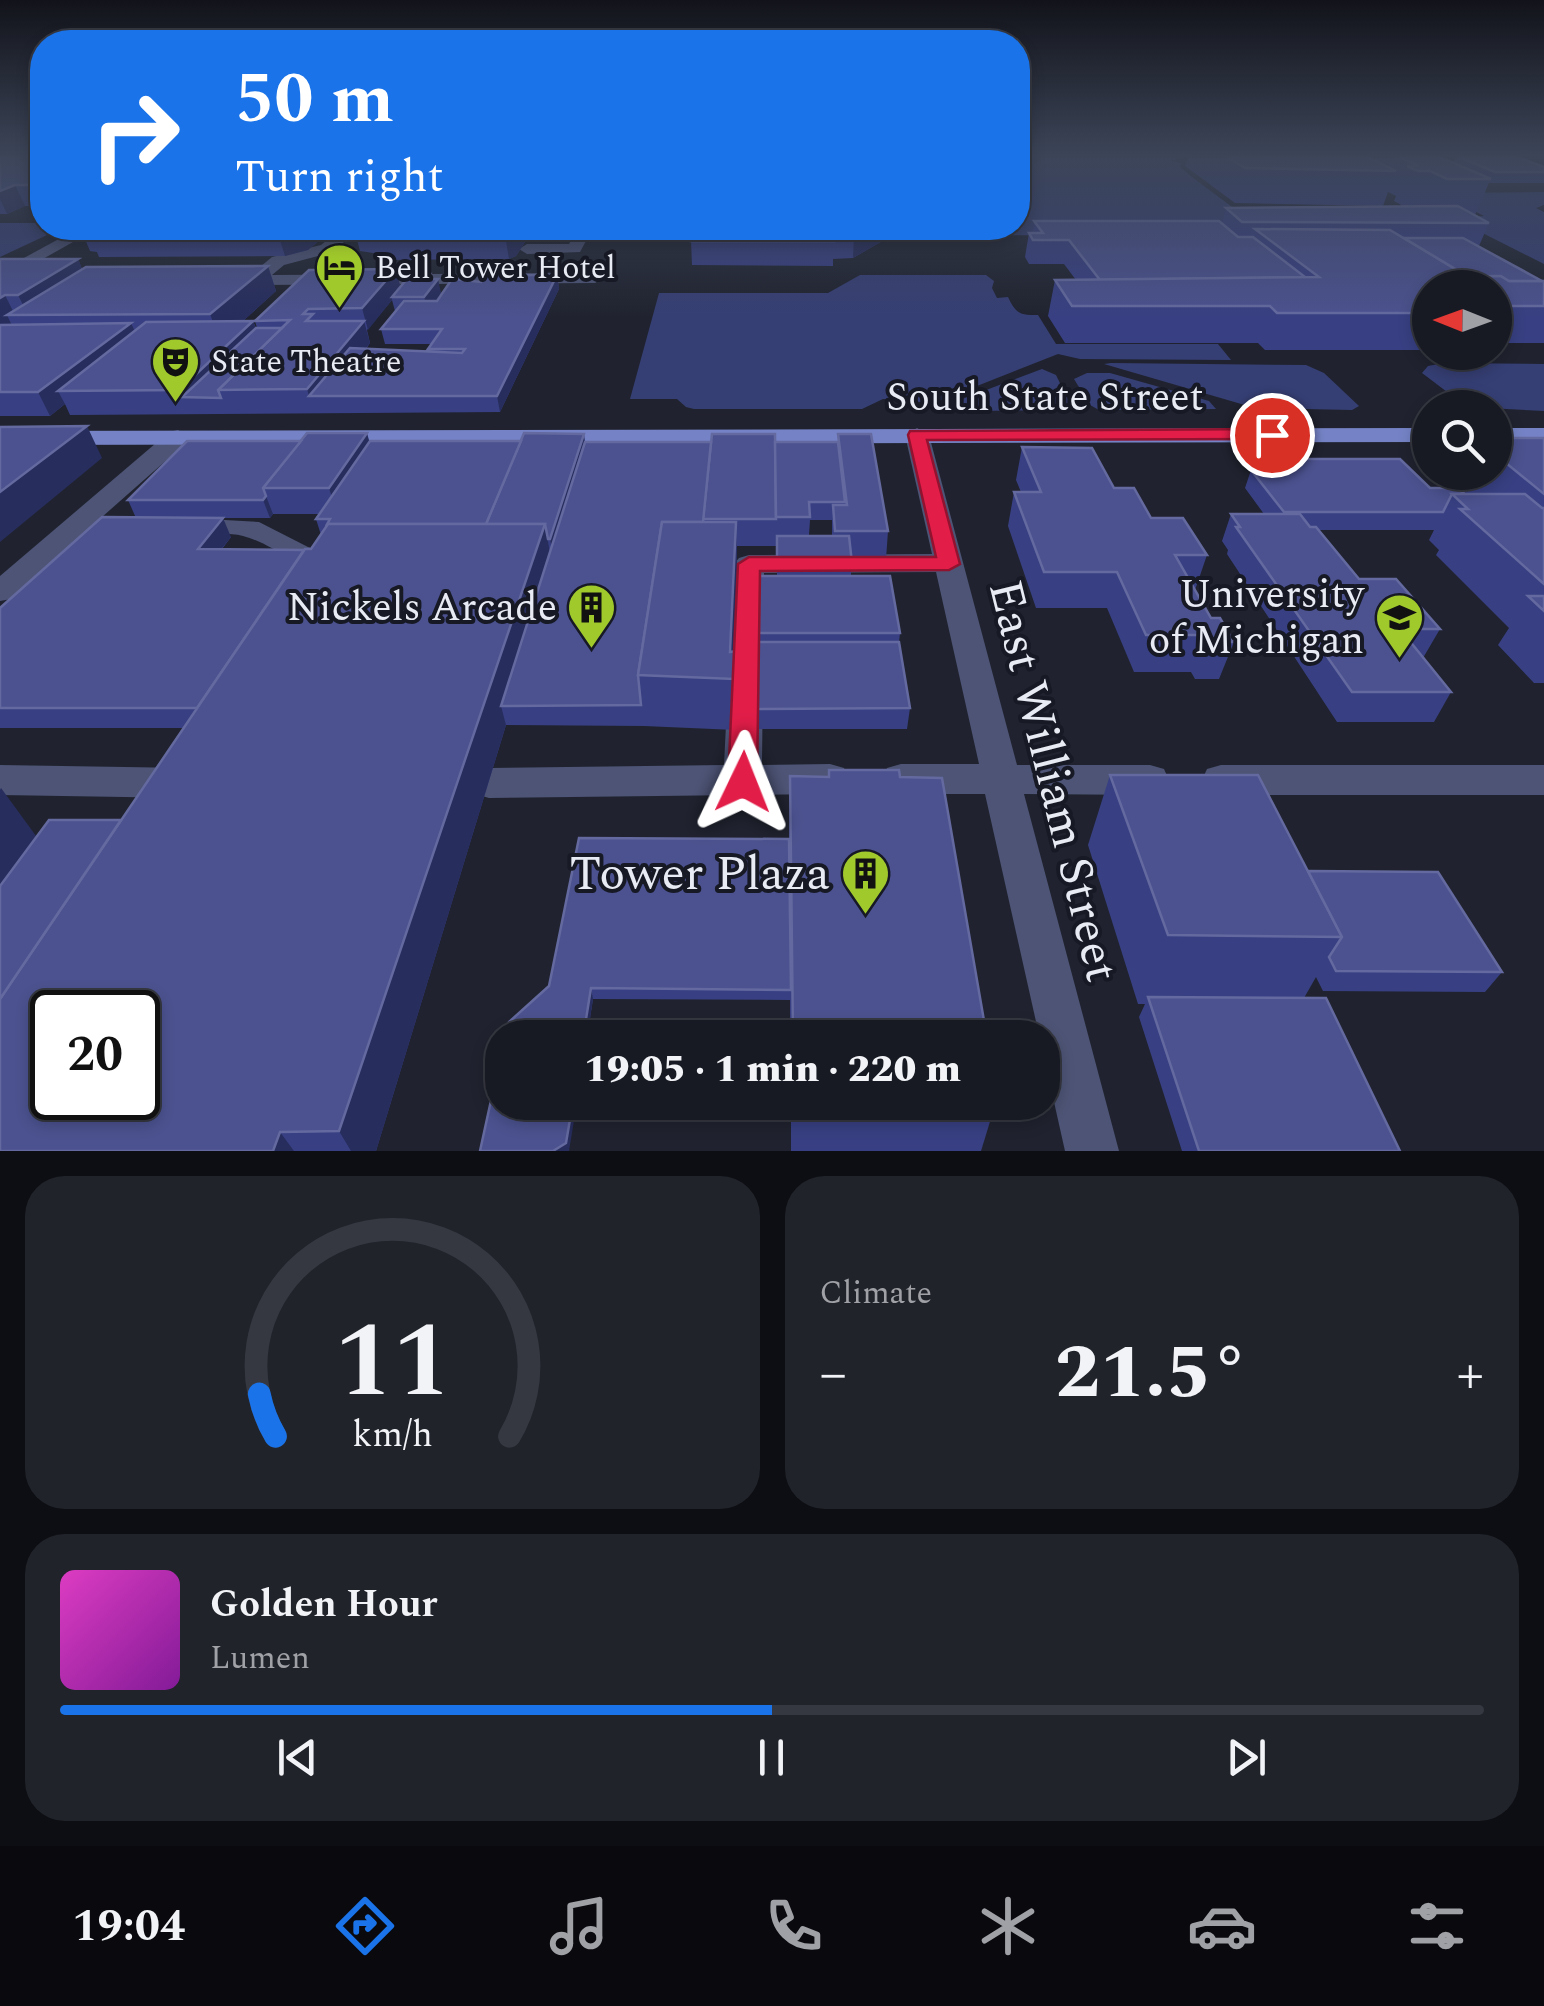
<!DOCTYPE html>
<html lang="en">
<head>
<meta charset="utf-8">
<style>
	body { margin:0; font-family:Spectral,serif; background:#21232b; color:#f1f3f6; height:100vh; display:flex; flex-direction:column; font-size:38px; white-space:nowrap }
	* { box-sizing:border-box; margin:0 }
	p { font-size:32px; color:#9fa1a6 }
	.icon { flex:none; width:55px; height:55px; fill:none; stroke:currentColor; stroke-width:2; stroke-linecap:round; stroke-linejoin:round }
	.map { position:relative; height:1151px; overflow:hidden }
	.details { display:flex; flex-direction:column; gap:25px; padding:25px; background:#0d0e13; flex:1 }
	.details>* { flex:none }
	.banner { position:absolute; left:30px; top:30px; width:1000px; height:210px; border-radius:40px; box-shadow:0 5px 15px #0003,0 0 0 2px #363841; background:#1a73e8; color:#fff; overflow:hidden }
	.needle { width:65px; rotate:271deg }
	.tools { position:absolute; left:1412px; top:270px; display:grid; gap:20px }
	.tools a { display:grid; place-items:center; width:100px; height:100px; border-radius:50%; background:#181a23; box-shadow:0 5px 15px #0003,0 0 0 2px #363841; font-size:50px }
	.speed { position:absolute; left:30px; top:990px; display:flex; gap:20px; font-size:50px; font-weight:700; text-align:center }
	.speed>* { display:grid; place-content:center; width:130px; height:130px; border-radius:50%; background:#181a23; box-shadow:0 5px 15px #0003,0 0 0 2px #363841; line-height:1 }
	.speed .limit { border:5px solid #111; border-radius:15px; background:#fff; color:#111 }
	.pin { position:absolute; display:grid; place-items:center; width:85px; height:85px; color:#fff; margin:-42px; border:5px solid #fff; border-radius:50%; box-shadow:0 2px 10px #0007 }
	.me { position:absolute; width:110px; margin:-55px; rotate:2deg; stroke-linejoin:round; filter:drop-shadow(0 0 8px #0008) }
	.turn { display:flex; align-items:center; gap:35px; height:210px; padding:0 40px; font-size:45px }
	.turn .icon { width:130px; height:130px; stroke-width:2.5 }
	.turn b { display:block; font-size:70px; line-height:85px }
	.big { font-size:75px; font-weight:800; line-height:1.1 }
	.details .card { flex:1; display:flex; flex-direction:column; justify-content:center; gap:15px; min-width:0; padding:0 35px; border-radius:40px; background:#21232b }
	.details .dial { align-items:center; gap:0 }
	.dial svg { height:260px; overflow:visible; fill:none; stroke:#363841; stroke-width:7; stroke-linecap:round; text-anchor:middle }
	.dial text { fill:#f1f3f6; stroke:none }
	.song { display:flex; align-items:center; gap:30px }
	.cover { width:120px; height:120px; border-radius:15px; background:linear-gradient(135deg,hsl(310 70% 55%),hsl(290 70% 35%)) }
	.played { height:10px; border-radius:5px; background:linear-gradient(90deg,#1a73e8 50%,#363841 50%) }
	.keys { display:flex; justify-content:space-around; direction:ltr }
	.heat { display:flex; justify-content:space-between; align-items:center; font-size:55px; direction:ltr }
	.details .tiles { flex:1; display:grid; gap:25px; grid-template-columns:1fr 1fr }
	.card:last-child { grid-column:span 2 }
	.trip { position:absolute; left:485px; top:1020px; width:575px; height:100px; border-radius:40px; background:#181a23; box-shadow:0 5px 15px #0003,0 0 0 2px #363841; font-weight:800; line-height:100px; text-align:center }
	.tab-bar { display:flex; height:160px; justify-content:space-around; align-items:center; background:#0a0a0e; color:#9fa1a6 }
	.tab-bar .icon { width:70px; height:70px }
	.tab-bar .on { color:#1a73e8 }
	.tab-bar b { font-size:45px; color:#f1f3f6 }
	.map>svg:first-child { display:block }
</style>
</head>
<body>
<div class="map">
<svg width="1544" height="1151" viewBox="0 0 1544 1151">
	<rect width="100%" height="100%" fill="#20232f"/>
	<g fill="#363f74">
		<polygon points="1018,157 1184,157 1171,161 1181,163 1180,167 1192,177 1271,236 960,235 957,228 1018,228"/>
		<polygon points="1544,192 1544,205 1536,208 1544,212 1544,264 1453,218 1484,216 1439,193"/>
		<polygon points="0,223 42,223 42,228 62,228 0,257"/>
		<path d="M860 275H986L994 281 992 288 997 298 1008 297C1016 314 1020 315 1038 315L1056 344H1218L1231 360 1080 359 1058 354 934 403 883 399 862 409H694L686 407 677 399H630L659 293H828Z"/>
		<polygon points="1111,363 1306,365 1324,373 1359,406 1352,410 1255,408 1104,364"/>
		<polygon points="1444,363 1544,364 1544,411 1467,407 1422,373 1428,366"/>
		<polygon points="1042,369 1056,375 1073,410 972,411 953,406 957,401"/>
		<polygon points="1087,373 1110,373 1209,401 1216,409 1099,410 1090,405 1074,379"/>
	</g>
	<g fill="none" stroke-linecap="round" stroke-linejoin="round">
		<g fill="#4d5475" fill-rule="evenodd">
			<polygon points="79,228 98,228 0,283 0,271"/>
			<polygon points="342,228 359,228 333,252 284,265 272,275 595,273 604,278 595,283 233,285 224,280 233,275 260,275 260,267 272,257 321,245"/>
			<polygon points="578,228 593,228 580,252 527,254 519,249 527,244 569,244"/>
			<polygon points="917,428 929,435 1017,765 1150,765 1164,769 1169,780 1164,791 1150,795 1024,794 1119,1151 1065,1151 985,794 901,794 887,790 882,779 887,768 901,764 979,764 936,572 764,573 762,765 830,764 844,768 849,779 844,790 830,794 489,798 475,794 470,783 475,772 489,768 724,765 734,564 739,558 749,555 932,554 905,435"/>
			<polygon points="178,430 190,437 187,442 102,517 143,520 147,526 143,532 84,534 11,599 0,601 0,576 169,432"/>
			<path d="M189 518 259 522 308 547 340 556 345 562 340 568C304 577 276 544 243 536 223 531 200 537 179 532L175 526Z"/>
			<polygon points="0,765 187,768 201,772 206,783 201,794 187,798 0,795"/>
			<polygon points="1221,765 1544,765 1544,795 1221,795 1207,791 1202,780 1207,769"/>
		</g>
		<g fill="#7583c6" fill-rule="evenodd">
			<polygon points="1430,428 1430,442 0,445 0,431"/>
			<rect x="1495" y="428" width="49" height="14"/>
		</g>
	</g>
	<g fill="#384083" fill-rule="evenodd">
		<polygon points="0,157 42,157 42,206 25,206 7,214 0,214"/>
		<polygon points="1188,157 1440,157 1453,163 1456,157 1518,157 1544,167 1544,183 1489,183 1475,215 1489,223 1479,246 1544,306 1544,343 1495,343 1495,288 1430,288 1430,343 1427,343 1423,350 1265,350 1258,343 1065,343 1048,316 1055,280 1076,280 1064,264 1029,264 1025,257 1029,233 1033,233 1034,221 1222,223 1226,208 1405,207 1394,201 1396,196 1388,192 1383,206 1235,203 1185,166"/>
		<polygon points="334,228 308,250 285,256 99,257 97,252 90,251 82,232"/>
		<polygon points="354,228 534,228 516,256 509,259 382,260 380,254 360,251"/>
		<polygon points="694,228 907,228 898,228 898,232 853,258 833,259 833,266 692,265 691,241"/>
		<path d="M0 259H78L82 269 268 266 276 291 243 321H253L256 328H257L255 321 396 269 400 287 431 279 441 293 435 301 481 282 557 275 559 289 500 412 70 415 65 404 50 416H0ZM392 300 395 311 381 329 385 344H432L428 349 429 351 366 349 370 343 367 330Z"/>
		<path d="M838 434 888 531 886 559H851V576L900 633 899 642 910 708 907 729H758V633L777 576V536H832V520H810L809 535H776V546H737V569L734 651H736L737 702 736 730 644 726 506 725 376 1151H0L37 837 121 820 184 728H0V608L136 518 128 500 370 441 838 442ZM273 514H319L316 519 321 535 311 549H222L231 537 169 518H270Z"/>
		<polygon points="1495,438 1544,438 1544,683 1534,683 1498,645 1509,628 1436,555 1439,550 1429,540 1434,530 1319,530 1359,579 1440,629 1423,658 1451,692 1434,722 1337,722 1227,554 1228,550 1222,541 1231,514 1264,514 1245,488 1251,470 1272,470 1276,459 1467,494 1453,481 1458,472 1495,472"/>
		<polygon points="1022,447 1114,488 1151,518 1207,555 1195,590 1211,618 1234,642 1219,679 1195,679 1191,672 1134,672 1107,608 1036,608 1008,526 1014,492 1021,492 1016,480"/>
		<polygon points="1110,775 1308,871 1502,972 1485,992 1323,991 1316,977 1304,998 1400,1151 1182,1151 1139,1017 1145,1004 1138,1004 1088,845"/>
		<polygon points="790,776 900,777 987,1038 790,1038 790,1000 593,999 587,1038 505,1038 789,839"/>
		<polygon points="791,1102 996,1102 981,1151 791,1151"/>
	</g>
	<g fill="#272d5d">
		<polygon points="15,185 25,206 7,214 0,199 0,191"/>
		<polygon points="307,228 334,228 308,250 285,256 279,237"/>
		<polygon points="515,228 534,228 516,256 509,259 505,235"/>
		<polygon points="866,228 898,228 898,232 853,258 854,234"/>
		<polygon points="78,259 93,293 28,315 18,295"/>
		<polygon points="268,266 276,291 220,342 210,314"/>
		<polygon points="396,269 401,289 392,297 392,300 368,330 362,308"/>
		<polygon points="430,274 432,287 438,279 441,293 428,311 424,297 426,279"/>
		<polygon points="557,275 559,289 500,412 497,396"/>
		<polygon points="5,295 15,315 7,315 17,336 0,330 0,298"/>
		<polygon points="253,321 261,343 182,397 179,390"/>
		<polygon points="364,321 370,343 328,396 309,396 307,389"/>
		<polygon points="131,323 141,345 58,391 65,404 50,416 38,392"/>
		<polygon points="87,426 102,458 0,542 0,492"/>
		<polygon points="367,433 374,458 337,514 329,488"/>
		<polygon points="584,434 587,459 555,566 550,539"/>
		<polygon points="266,496 273,514 270,518 263,500"/>
		<polygon points="223,518 231,537 207,567 198,549"/>
		<polygon points="736,522 737,569 732,679 730,652"/>
		<polygon points="545,524 553,571 501,706 506,725 376,1151 351,1151 339,1131"/>
		<polygon points="736,651 737,702 736,730 734,679"/>
		<polygon points="1,788 39,840 0,892 0,790"/>
		<polygon points="591,988 593,999 587,1038 583,1038"/>
		<polygon points="573,1102 577,1102 569,1151 553,1151"/>
		<polygon points="280,1132 294,1151 273,1151"/>
	</g>
	<g fill="#4b528f" stroke="#646a9f" stroke-width="2.5" fill-rule="evenodd">
		<polygon points="0,157 42,157 42,185 15,185 0,191"/>
		<polygon points="1227,157 1368,157 1396,171 1245,168"/>
		<polygon points="1399,157 1440,157 1491,179 1447,179 1430,171 1418,171 1407,166 1419,166"/>
		<polygon points="1459,157 1518,157 1544,167 1544,172 1495,172"/>
		<polygon points="1458,206 1489,223 1242,222 1226,208"/>
		<polygon points="1034,221 1219,221 1238,237 1253,237 1305,277 1100,280 1069,240 1033,240 1029,233 1043,233"/>
		<polygon points="91,228 307,228 302,232 279,237 91,238 97,234 82,232"/>
		<polygon points="357,228 515,228 512,231 505,235 376,236 381,231"/>
		<polygon points="694,228 866,228 854,234 834,235 834,241 691,241"/>
		<polygon points="1255,229 1390,230 1467,276 1501,276 1509,281 1544,281 1544,306 1495,306 1495,288 1430,288 1430,313 1277,313 1270,306 1072,306 1055,280 1319,277"/>
		<polygon points="1404,238 1463,238 1542,281 1509,281 1501,276 1467,276"/>
		<polygon points="0,259 78,259 18,295 5,295 0,298"/>
		<polygon points="268,266 210,314 7,315 86,267"/>
		<polygon points="396,269 362,308 308,309 303,314 313,314 306,321 364,321 307,389 218,390 290,320 255,321 309,270"/>
		<polygon points="411,274 430,274 426,279 438,279 424,297 392,297"/>
		<polygon points="485,275 557,275 497,396 309,396 350,348 462,353 465,349 428,349 442,329 381,329 404,301 437,301 452,279 481,282"/>
		<polygon points="253,321 179,390 58,391 146,322"/>
		<polygon points="131,323 38,392 0,392 0,325"/>
		<polygon points="256,328 282,328 218,390 221,398 182,397"/>
		<polygon points="87,426 0,492 0,427"/>
		<polygon points="307,433 367,433 329,488 263,488"/>
		<polygon points="524,433 584,434 550,539 548,539 545,524 486,524"/>
		<polygon points="712,434 775,434 776,519 703,519"/>
		<polygon points="838,434 871,434 888,531 835,531 833,505 847,505"/>
		<polygon points="1495,438 1544,438 1544,494 1495,454"/>
		<polygon points="187,441 301,441 263,488 266,496 263,500 128,500"/>
		<polygon points="370,441 521,441 486,524 328,524 326,526 330,519 316,519"/>
		<polygon points="585,442 711,442 703,522 662,522 638,675 641,705 501,706"/>
		<polygon points="775,442 838,442 845,502 809,502 810,517 776,517"/>
		<polygon points="1022,447 1092,448 1114,488 1134,488 1151,518 1183,518 1207,555 1175,555 1211,618 1220,618 1234,642 1209,642 1205,635 1146,635 1117,572 1044,572 1014,492 1041,492"/>
		<polygon points="1276,459 1400,459 1430,488 1457,488 1465,494 1452,494 1443,512 1284,512 1251,470 1286,470"/>
		<polygon points="1452,494 1525,494 1542,508 1544,508 1544,584 1460,509 1468,509"/>
		<polygon points="1231,514 1300,514 1310,527 1316,527 1359,579 1396,579 1440,629 1400,629 1451,692 1352,692 1236,527 1240,527"/>
		<polygon points="102,517 223,518 198,549 304,550 197,708 0,708 0,608"/>
		<polygon points="662,522 736,522 730,652 736,651 734,679 638,675"/>
		<path d="M328 524H545L339 1131 280 1132 273 1151H0V999L305 549H311ZM52 1012H138V1098H52Z"/>
		<polygon points="777,536 849,536 852,563 777,563"/>
		<polygon points="759,576 890,576 900,633 758,633"/>
		<polygon points="1528,596 1544,596 1544,611"/>
		<polygon points="758,642 899,642 910,708 757,709"/>
		<polygon points="829,770 899,770 900,777 942,778 987,1038 793,1038 790,776 829,777"/>
		<polygon points="1110,775 1258,775 1342,937 1168,935"/>
		<polygon points="49,820 121,820 0,999 0,886"/>
		<polygon points="579,838 789,839 791,990 591,988 583,1038 505,1038 509,1022 549,986"/>
		<polygon points="1308,871 1438,872 1502,972 1336,971 1329,957 1342,937"/>
		<polygon points="1148,997 1326,998 1400,1151 1199,1151"/>
		<polygon points="502,1050 502,1102 573,1102 566,1143 553,1151 480,1151"/>
		<polygon points="848,1102 943,1102 944,1110 849,1109"/>
	</g>
	<linearGradient id="sky" x2="0" y2="1"><stop stop-color="#12131a"/><stop offset="0.49" stop-color="#3c4558"/><stop offset="1" stop-color="#3c4558" stop-opacity="0"/></linearGradient>
	<rect width="1544" height="318" fill="url(#sky)"/>
	<polygon fill="#e11d48" stroke="#92132f" stroke-width="2.5" points="1272,429 1278,431 1278,439 927,440 960,564 949,570 760,571 757,782 753,790 743,793 732,790 728,782 738,564 749,557 936,557 908,435 910,431"/>
	<defs>
		<symbol id="hotel-pin" viewBox="-11 -11 22 30"><path d="M0 17L-7.5 6A9.5 9.5 0 1 1 7.5 6Z" fill="#a0c92c" stroke="#171925"/><path d="M-6-4.5h1.5V1H6V5H4.5V3h-9V5H-6ZM-4 0a1.8 1.8 0 1 1 3.6 0ZM.5 0V-2.5h3Q6-2.5 6 0Z" fill="#111"/></symbol>
		<symbol id="theatre-pin" viewBox="-11 -11 22 30"><path d="M0 17L-7.5 6A9.5 9.5 0 1 1 7.5 6Z" fill="#a0c92c" stroke="#171925"/><path d="M-5-5.5Q0-4 5-5.5V0Q5 5 0 6Q-5 5-5 0ZM-3.3-2.5H-1v1.5H-3.3ZM1-2.5H3.3v1.5H1ZM-2.8 1Q0 5.5 2.8 1Z" fill="#111"/></symbol>
		<symbol id="building-pin" viewBox="-11 -11 22 30"><path d="M0 17L-7.5 6A9.5 9.5 0 1 1 7.5 6Z" fill="#a0c92c" stroke="#171925"/><path d="M-4-6H4V6H1V3H-1V6H-4ZM-2.5-4.3h1.7v1.8h-1.7ZM.8-4.3h1.7v1.8H.8ZM-2.5-1h1.7V.8h-1.7ZM.8-1h1.7V.8H.8Z" fill="#111"/></symbol>
		<symbol id="university-pin" viewBox="-11 -11 22 30"><path d="M0 17L-7.5 6A9.5 9.5 0 1 1 7.5 6Z" fill="#a0c92c" stroke="#171925"/><path d="M0-5L7-2L0 1L-7-2ZM-4 1L0 2.5L4 1V4Q0 6-4 4Z" fill="#111"/></symbol>
	</defs>
	<g fill-rule="evenodd">
		<use href="#hotel-pin" x="312" y="240" width="55" height="75"/>
		<use href="#theatre-pin" x="148" y="334" width="55" height="75"/>
		<use href="#building-pin" x="564" y="580" width="55" height="75"/>
		<use href="#university-pin" x="1372" y="590" width="55" height="75"/>
		<use href="#building-pin" x="838" y="846" width="55" height="75"/>
	</g>
	<g text-anchor="middle" dominant-baseline="central" stroke-width="8" stroke-linejoin="round" paint-order="stroke">
		<g font-size="32" fill="#e8ebf3" stroke="#171925" text-anchor="start">
			<text x="375" y="268">Bell Tower Hotel</text>
			<text x="211" y="362">State Theatre</text>
		</g>
		<g font-size="40" fill="#e8ebf3" stroke="#171925">
			<text x="1045" y="398">South State Street</text>
		</g>
		<g font-size="40" fill="#e8ebf3" stroke="#171925" text-anchor="end">
			<text x="1364" y="595">University<tspan x="1364" dy="46">of Michigan</tspan></text>
			<text x="557" y="608">Nickels Arcade</text>
		</g>
		<g font-size="48" fill="#e8ebf3" stroke="#171925">
			<text transform="translate(1053 781) rotate(76)">East William Street</text>
		</g>
		<g font-size="48" fill="#e8ebf3" stroke="#171925" text-anchor="end">
			<text x="830" y="874">Tower Plaza</text>
		</g>
	</g>
</svg>
<div class="tools">
<a><svg class="needle" viewBox="-14 -14 28 28"><path d="M0-13l5 13h-10z" fill="#e53935"/><path d="M0 13l5-13h-10z" fill="#9fa1a6"/></svg></a>
<a><svg class="icon" aria-label="search" viewBox="0 0 24 24"><circle cx="10" cy="10" r="6"/><path d="M15 15l6 6"/></svg></a>
</div>
<div class="speed"><div class="limit">20</div></div>
<div class="pin" style="left:1272px;top:435px;background:#d93025"><svg class="icon" aria-label="arrive" viewBox="0 0 24 24"><path d="M6 21V4h12l-3 4 3 4H6"/></svg></div>
<svg class="me" style="left:743px;top:782px" viewBox="-20 -20 40 40"><path d="M0-17L14 15 0 8-14 15z" fill="#e11d48" stroke="#fff" stroke-width="4"/></svg>
<div class="trip">19:05 · 1 min · 220 m</div>
<div class="banner">
<div class="turn"><svg class="icon" aria-label="right" viewBox="0 0 24 24"><path d="M7 20v-9h11M14 6l5 5-5 5"/></svg><div><b>50 m</b>Turn right</div></div>
</div>
</div>
<section class="details">
<div class="tiles">
<div class="card dial"><svg viewBox="0 0 100 80">
<path d="M14 69A42 42 0 1 1 86 69"/>
<path d="M14 69A42 42 0 0 1 9 56" stroke="#1a73e8"/>
<text x="50" y="56" font-size="32" font-weight="700">11</text>
<text x="50" y="72" font-size="11">km/h</text>
</svg></div>
<div class="card"><p>Climate</p>
<div class="heat"><a>−</a><b class="big">21.5°</b><a>+</a></div>
</div>
<div class="card">
<div class="song"><i class="cover"></i><div><b>Golden Hour</b><p>Lumen</p></div></div>
<div class="played"></div>
<div class="keys"><svg class="icon" aria-label="previous" viewBox="0 0 24 24"><path d="M18 5L8 12l10 7zM5 5v14"/></svg><svg class="icon" aria-label="pause" viewBox="0 0 24 24"><path d="M8 5v14M16 5v14"/></svg><svg class="icon" aria-label="next" viewBox="0 0 24 24"><path d="M6 5l10 7-10 7zM19 5v14"/></svg></div>
</div>
</div>
</section>
<nav class="tab-bar">
<b>19:04</b>
<svg class="icon on" aria-label="directions" viewBox="0 0 24 24"><path d="M12 3l9 9-9 9-9-9zM9 14v-3h6M13 9l2 2-2 2"/></svg>
<svg class="icon" aria-label="music" viewBox="0 0 24 24"><path d="M9 18V5l10-2v13"/><circle cx="6" cy="18" r="3"/><circle cx="16" cy="16" r="3"/></svg>
<svg class="icon" aria-label="phone" viewBox="0 0 24 24"><path d="M5 4h4l2 5-3 2q2 4 5 5l2-3 5 2v4C11 20 4 13 5 4z"/></svg>
<svg class="icon" aria-label="climate" viewBox="0 0 24 24"><path d="M12 3v18M4 7l16 10M4 17L20 7"/></svg>
<svg class="icon" aria-label="car" viewBox="0 0 24 24"><path d="M5 17H2v-5l4-1 3-4h7l3 4 3 1v5h-3M9 17h6M6 11h13"/><circle cx="7" cy="17" r="2"/><circle cx="17" cy="17" r="2"/></svg>
<svg class="icon" aria-label="filters" viewBox="0 0 24 24"><path d="M4 7h16M4 17h16"/><circle cx="9" cy="7" r="2"/><circle cx="15" cy="17" r="2"/></svg>
</nav>
</body>
</html>
